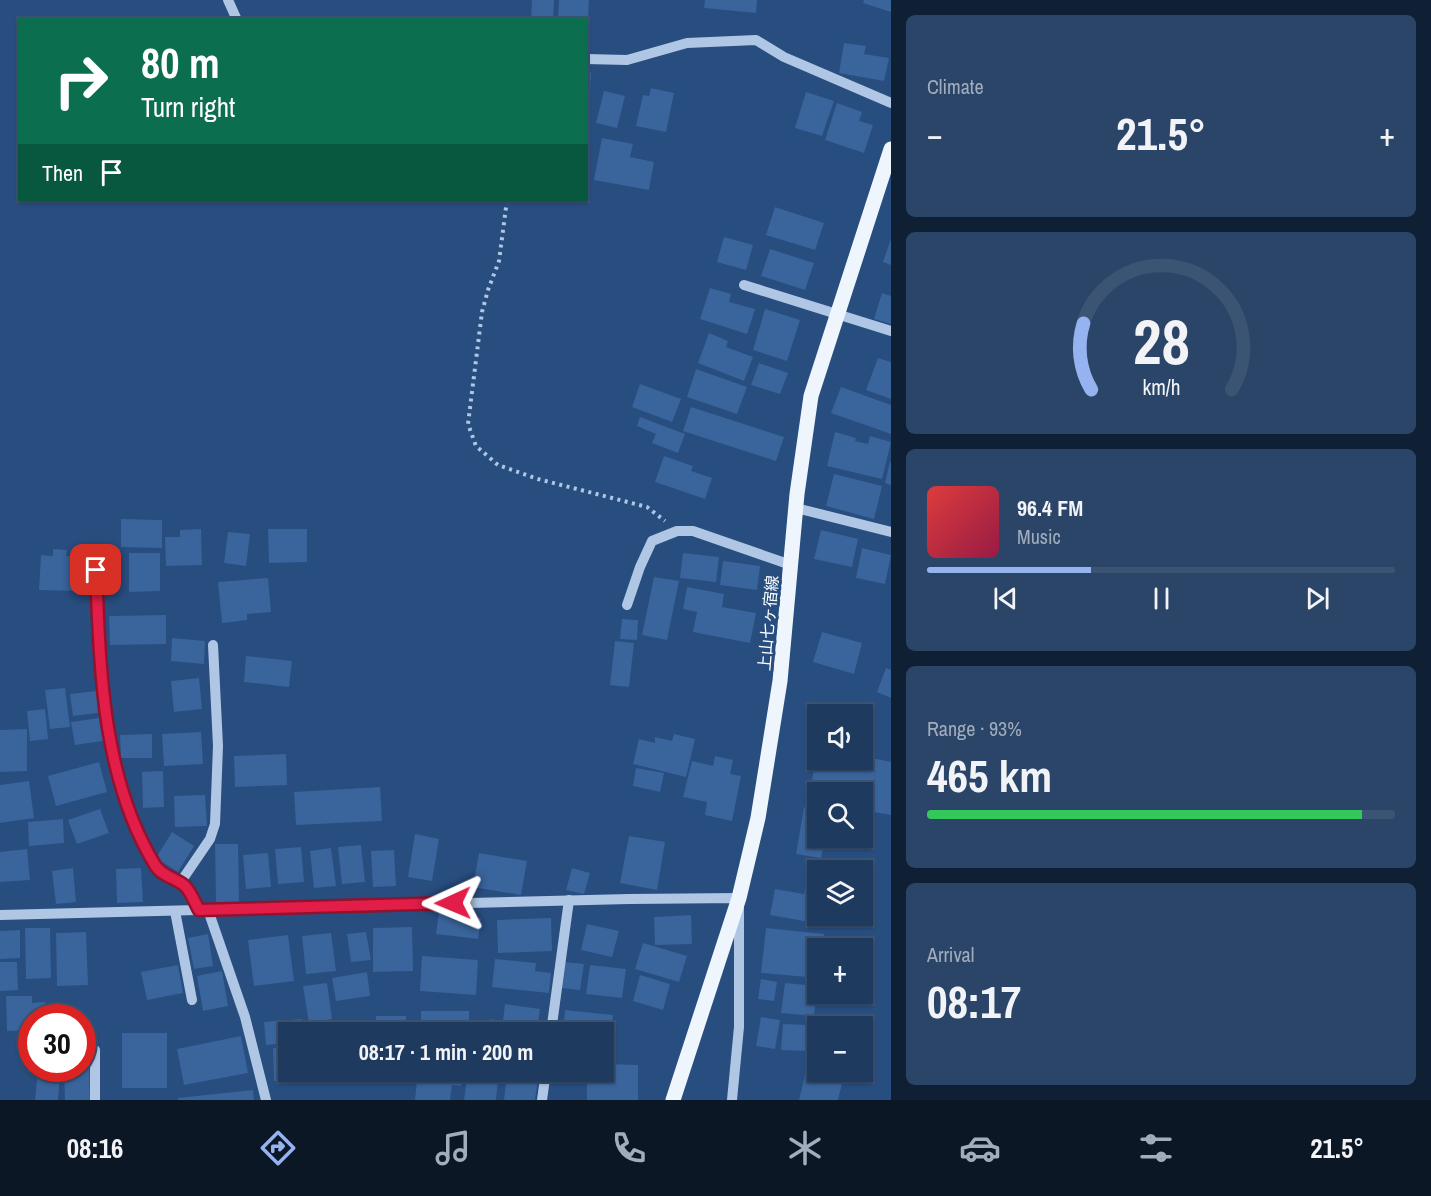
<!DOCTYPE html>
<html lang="en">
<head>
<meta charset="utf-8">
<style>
	body { margin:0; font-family:"Archivo Narrow","Noto Sans JP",sans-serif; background:#2b4568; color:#f1f3f6; height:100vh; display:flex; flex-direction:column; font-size:22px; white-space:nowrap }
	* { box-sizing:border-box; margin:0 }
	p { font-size:20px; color:#a1adbd }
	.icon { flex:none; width:33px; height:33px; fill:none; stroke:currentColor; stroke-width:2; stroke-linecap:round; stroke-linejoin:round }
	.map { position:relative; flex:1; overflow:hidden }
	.sheet { display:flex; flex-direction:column; gap:15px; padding:15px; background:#102034; width:540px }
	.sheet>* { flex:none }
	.top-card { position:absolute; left:18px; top:18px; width:570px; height:183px; border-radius:0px; box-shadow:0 2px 4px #0004,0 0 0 2px #3c5474; background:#0b6e4f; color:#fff; overflow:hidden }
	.fabs { position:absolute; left:807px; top:704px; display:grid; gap:12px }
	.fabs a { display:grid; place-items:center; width:66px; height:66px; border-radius:0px; background:#1e3a5f; box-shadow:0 2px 4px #0004,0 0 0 2px #3c5474; font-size:30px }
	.speed { position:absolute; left:18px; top:1004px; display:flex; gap:12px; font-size:30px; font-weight:700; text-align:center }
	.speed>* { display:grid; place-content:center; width:78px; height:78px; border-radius:50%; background:#1e3a5f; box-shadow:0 2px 4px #0004,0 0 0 2px #3c5474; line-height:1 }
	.speed .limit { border:9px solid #d22; background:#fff; color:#111 }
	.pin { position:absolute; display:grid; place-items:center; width:51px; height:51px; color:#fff; margin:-26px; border-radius:12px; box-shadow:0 3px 9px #0006 }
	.me { position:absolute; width:66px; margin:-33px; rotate:269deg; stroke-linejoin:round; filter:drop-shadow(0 0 4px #0008) }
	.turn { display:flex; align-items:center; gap:21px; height:126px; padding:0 24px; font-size:27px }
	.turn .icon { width:78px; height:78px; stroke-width:2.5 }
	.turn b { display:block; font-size:42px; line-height:51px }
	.then { display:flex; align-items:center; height:57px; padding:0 24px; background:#0003; gap:12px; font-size:22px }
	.big { font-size:45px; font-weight:800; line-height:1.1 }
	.sheet .tile { flex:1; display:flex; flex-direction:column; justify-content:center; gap:9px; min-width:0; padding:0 21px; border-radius:9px; background:#2b4568 }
	.sheet .dial { align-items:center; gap:0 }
	.dial svg { height:156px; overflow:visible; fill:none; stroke:#3c5474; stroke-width:7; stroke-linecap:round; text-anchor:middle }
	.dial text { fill:#f1f3f6; stroke:none }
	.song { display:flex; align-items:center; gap:18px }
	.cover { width:72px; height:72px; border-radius:9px; background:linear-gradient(135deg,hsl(0 70% 55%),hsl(340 70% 35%)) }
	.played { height:6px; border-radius:3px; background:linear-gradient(90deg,#95b2f1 35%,#3c5474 35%) }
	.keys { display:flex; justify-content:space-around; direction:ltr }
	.heat { display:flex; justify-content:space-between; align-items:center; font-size:33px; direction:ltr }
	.charge { height:9px; border-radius:4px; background:linear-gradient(90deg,#34c759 93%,#3c5474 0) }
	.trip { position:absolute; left:278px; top:1022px; width:336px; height:60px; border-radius:0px; background:#1e3a5f; box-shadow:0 2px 4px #0004,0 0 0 2px #3c5474; font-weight:800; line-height:60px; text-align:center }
	.dock { display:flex; height:96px; justify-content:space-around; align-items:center; background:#0c1726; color:#a1adbd }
	.dock .icon { width:42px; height:42px }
	.dock .active { color:#95b2f1 }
	.dock b { font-size:27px; color:#f1f3f6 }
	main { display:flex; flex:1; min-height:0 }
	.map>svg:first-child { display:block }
</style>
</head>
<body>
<main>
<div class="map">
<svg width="891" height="1100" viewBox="0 0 891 1100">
	<rect width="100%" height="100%" fill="#284d7f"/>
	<g fill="#39649c">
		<polygon points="532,0 554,0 553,20 531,20"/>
		<polygon points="559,0 589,0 588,20 558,20"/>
		<polygon points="705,0 757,0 756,13 704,8"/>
		<polygon points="864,0 891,0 891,12 863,3"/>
		<polygon points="844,43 866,46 864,54 889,58 884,81 839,73"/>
		<polygon points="586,72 591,72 590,94 586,94"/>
		<polygon points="651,88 674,93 666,132 636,126 643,95 649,96"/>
		<polygon points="604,91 625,96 617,128 596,123"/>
		<polygon points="806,92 834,101 822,136 795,128"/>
		<polygon points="837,103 862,112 859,121 873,125 864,153 825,140"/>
		<polygon points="602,138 633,144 630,157 654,162 649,190 594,180"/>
		<polygon points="775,207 824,223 815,250 766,235"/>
		<polygon points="724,237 753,245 746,270 717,262"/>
		<polygon points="891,239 891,265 883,262"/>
		<polygon points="770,249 814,263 805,290 761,276"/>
		<polygon points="710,288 731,294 729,302 755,309 747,334 700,319"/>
		<polygon points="882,293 891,296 891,324 874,319"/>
		<polygon points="765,309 800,320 787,361 753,350"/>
		<polygon points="709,333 728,341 726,347 753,357 744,381 698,363"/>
		<polygon points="878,358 891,362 891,399 866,390"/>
		<polygon points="759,363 788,373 780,394 751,385"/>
		<polygon points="696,369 747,387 737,414 687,397"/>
		<polygon points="640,384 681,399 672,422 632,407"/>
		<polygon points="841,387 891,405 891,434 831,413"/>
		<polygon points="691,407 784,437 776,461 683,431"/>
		<polygon points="640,417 685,434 678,453 652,443 656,434 637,426"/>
		<polygon points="835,432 856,438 855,441 868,444 870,436 891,442 882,479 827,466"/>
		<polygon points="664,456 693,466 691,471 712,478 705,499 655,482"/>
		<polygon points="890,462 891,462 891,485 885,483"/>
		<polygon points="834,474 882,486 874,519 826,506"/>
		<polygon points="121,519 162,520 162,548 121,547"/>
		<polygon points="201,529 202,565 166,566 165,537 180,537 180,530"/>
		<polygon points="268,529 307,529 307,562 269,563"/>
		<polygon points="821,530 858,539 852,567 814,559"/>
		<polygon points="228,532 250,534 246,566 224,563"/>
		<polygon points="862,548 891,555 885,584 856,578"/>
		<polygon points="53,549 67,550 66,556 81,557 79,591 39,590 41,555 53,556"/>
		<polygon points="129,553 160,553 160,591 129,592"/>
		<polygon points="683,553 719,557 716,582 680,578"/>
		<polygon points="723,561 760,566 757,590 720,585"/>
		<polygon points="654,577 679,581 667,640 642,635"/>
		<polygon points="268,578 271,612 247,614 247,620 222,623 218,582"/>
		<polygon points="687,587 724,594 722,607 756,613 750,643 693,632 697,612 683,609"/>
		<polygon points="166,615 166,644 110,645 109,616"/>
		<polygon points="622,619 638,620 637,640 620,639"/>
		<polygon points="822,632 862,643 854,674 813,662"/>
		<polygon points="172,638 205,641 204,664 171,661"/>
		<polygon points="615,641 634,643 629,687 610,685"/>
		<polygon points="246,656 292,661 289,687 244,682"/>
		<polygon points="886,668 891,670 891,698 877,692"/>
		<polygon points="199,678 202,709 174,712 171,681"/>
		<polygon points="65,688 70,727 50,729 45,690"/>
		<polygon points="96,691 98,713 73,716 70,694"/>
		<polygon points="45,709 48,739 30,741 27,711"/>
		<polygon points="99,718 103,741 75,745 71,722"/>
		<polygon points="27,729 27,771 0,772 0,730"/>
		<polygon points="201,732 203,764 164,766 162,734"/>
		<polygon points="152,734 152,758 121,758 120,735"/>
		<polygon points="674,734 695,739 686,777 633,764 639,739 655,743 655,737 672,741"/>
		<polygon points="286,754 287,785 235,787 234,756"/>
		<polygon points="715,756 733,760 730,774 741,776 732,821 705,815 707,802 683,797 692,761 713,766"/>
		<polygon points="862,756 891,762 891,815 862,810 862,792 818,792 818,801 808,800 816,759 862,759"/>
		<polygon points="99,762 107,792 56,806 48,776"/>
		<polygon points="636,768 664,773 660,792 633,786"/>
		<polygon points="163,771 164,807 143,808 142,772"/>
		<polygon points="29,781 34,818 0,823 0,785"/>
		<polygon points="380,787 382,821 296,825 294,792"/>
		<polygon points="205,795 207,826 175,827 174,796"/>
		<polygon points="804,807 818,810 818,837 825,837 821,858 796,854"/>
		<polygon points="100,809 109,833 77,844 68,820"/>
		<polygon points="63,819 64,843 29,846 28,822"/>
		<polygon points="172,832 194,846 178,872 156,858"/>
		<polygon points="415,834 439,839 432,881 408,877"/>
		<polygon points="629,836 665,842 657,890 620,883"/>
		<polygon points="215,844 238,844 239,902 216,902"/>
		<polygon points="361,845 365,882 342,884 338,847"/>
		<polygon points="301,847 304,882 278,884 275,849"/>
		<polygon points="331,848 336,886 314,888 310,851"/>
		<polygon points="27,849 30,880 0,882 0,852"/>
		<polygon points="394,850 396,886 373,887 371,851"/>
		<polygon points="268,853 271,887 246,889 243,855"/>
		<polygon points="479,853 527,861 521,895 473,887"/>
		<polygon points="73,868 76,902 56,904 52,871"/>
		<polygon points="141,868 143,902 117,903 116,869"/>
		<polygon points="572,868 590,873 584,894 566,890"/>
		<polygon points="806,883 818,885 818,915 827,915 826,925 770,915 775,889 804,894"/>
		<polygon points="439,913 481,918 478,939 436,934"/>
		<polygon points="691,915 692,944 655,945 654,917"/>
		<polygon points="551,918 552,951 498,953 497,920"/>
		<polygon points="587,924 619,931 612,957 581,950"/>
		<polygon points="412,927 413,971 373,972 373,928"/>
		<polygon points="25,928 50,928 51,978 26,979"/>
		<polygon points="766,928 824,934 823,948 818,948 818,978 761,973"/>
		<polygon points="20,930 20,958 0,959 0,931"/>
		<polygon points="86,932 88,985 57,986 56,933"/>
		<polygon points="366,932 371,960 351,962 347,934"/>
		<polygon points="331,933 336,971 306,974 302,936"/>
		<polygon points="208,934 213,966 194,969 188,938"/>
		<polygon points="288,935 294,981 254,986 248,940"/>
		<polygon points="643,943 687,956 679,982 635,969"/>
		<polygon points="422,956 478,960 476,995 420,991"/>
		<polygon points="495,959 536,963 535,971 551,973 549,993 492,987"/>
		<polygon points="0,962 17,962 18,990 0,991"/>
		<polygon points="565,962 584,964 580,990 561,988"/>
		<polygon points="178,965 183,993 147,1000 141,972"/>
		<polygon points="590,965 626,969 622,998 586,994"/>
		<polygon points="222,971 228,1006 203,1011 197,976"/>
		<polygon points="367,972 370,996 336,1001 332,978"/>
		<polygon points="640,975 670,984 663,1010 633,1001"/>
		<polygon points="761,979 777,982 774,1001 758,999"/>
		<polygon points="327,983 332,1019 309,1023 303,986"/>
		<polygon points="785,983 817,986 814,1016 781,1013"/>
		<polygon points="6,996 32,996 32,1003 45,1002 46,1017 32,1017 32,1030 7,1031"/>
		<polygon points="505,1004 540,1009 537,1032 488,1032 490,1019 503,1021"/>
		<polygon points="565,1010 613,1015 610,1048 603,1047 603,1032 563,1032"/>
		<rect x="421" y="1011" width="48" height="21"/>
		<rect x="376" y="1016" width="30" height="16"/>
		<polygon points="761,1017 780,1020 775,1049 756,1046"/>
		<polygon points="302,1019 303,1032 288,1032 288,1043 266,1045 264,1022"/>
		<polygon points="370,1022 370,1032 335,1032 334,1024"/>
		<polygon points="783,1024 808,1025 806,1051 781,1050"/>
		<polygon points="811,1030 818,1031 818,1052 811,1052"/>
		<rect x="122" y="1033" width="45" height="55"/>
		<polygon points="241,1036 248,1073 184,1085 177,1049"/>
		<polygon points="273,1048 288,1048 288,1071 331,1071 332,1078 274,1081"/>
		<polygon points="808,1063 818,1065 818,1071 845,1071 838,1100 799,1100"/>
		<polygon points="610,1064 638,1065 638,1100 587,1100 587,1073 610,1074"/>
		<polygon points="89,1069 90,1100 65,1100 64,1070"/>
		<polygon points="38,1071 60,1073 58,1100 35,1100"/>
		<polygon points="336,1071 372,1071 372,1077 337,1078"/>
		<polygon points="382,1071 406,1071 407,1079 383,1079"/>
		<polygon points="418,1071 462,1071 461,1086 452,1085 450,1100 415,1100"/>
		<polygon points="468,1071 499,1071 496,1100 464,1100"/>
		<polygon points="517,1071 539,1071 535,1100 504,1100 507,1073 517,1075"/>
		<polygon points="253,1090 254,1100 178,1100 178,1098"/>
	</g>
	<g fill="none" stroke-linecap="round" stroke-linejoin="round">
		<polyline stroke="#afc7e5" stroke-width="4" stroke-dasharray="3 4.5" stroke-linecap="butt" points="507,200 499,261 488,290 482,312 468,424 476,446 498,465 538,479 647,507 665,521"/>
		<g stroke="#afc7e5" stroke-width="10">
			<polyline points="228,0 237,20"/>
			<polyline points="586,59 627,60 687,43 756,40 784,57 891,103"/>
			<polyline points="744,285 891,331"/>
			<polyline points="796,508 891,532"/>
			<polyline points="96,570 100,643 107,720 121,782 138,834 157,868 185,887 199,910"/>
			<polyline points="627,605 640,567 652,541 677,531 693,531 791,565"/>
			<polyline points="180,883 210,839 215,824 218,746 213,645"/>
			<polyline points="208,910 245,1017 266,1100"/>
			<polyline points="175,911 192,1000"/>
			<polyline points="0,915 629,899 739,898 739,1027 732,1100"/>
			<polyline points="551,1032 569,900"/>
			<polyline points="95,1050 95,1100"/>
			<polyline points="542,1100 546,1071"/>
		</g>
		<polyline stroke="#eff5fd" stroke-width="15" points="673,1100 739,898 758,818 780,681 797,494 811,396 891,149"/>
	</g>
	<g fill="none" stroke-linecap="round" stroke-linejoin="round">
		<defs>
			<path id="route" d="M96 570C100 669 102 778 155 865 161 876 176 878 185 886 191 892 195 903 199 910L453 903"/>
		</defs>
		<use href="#route" stroke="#92132f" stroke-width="15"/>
		<use href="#route" stroke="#e11d48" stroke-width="10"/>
	</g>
	<g text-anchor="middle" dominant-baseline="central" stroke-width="6" stroke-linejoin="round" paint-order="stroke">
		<g font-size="16" fill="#fff" stroke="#284d7f">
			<text transform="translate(768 623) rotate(-85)">上山七ヶ宿線</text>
		</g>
	</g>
</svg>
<div class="fabs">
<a><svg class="icon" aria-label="sound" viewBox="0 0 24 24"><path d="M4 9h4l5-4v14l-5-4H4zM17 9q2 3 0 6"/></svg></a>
<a><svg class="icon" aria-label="search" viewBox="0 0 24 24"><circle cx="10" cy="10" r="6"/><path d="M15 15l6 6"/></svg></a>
<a><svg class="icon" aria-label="layers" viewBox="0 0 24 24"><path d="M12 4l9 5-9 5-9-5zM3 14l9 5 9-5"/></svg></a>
<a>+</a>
<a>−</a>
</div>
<div class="speed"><div class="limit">30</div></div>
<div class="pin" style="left:96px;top:570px;background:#d93025"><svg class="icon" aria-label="arrive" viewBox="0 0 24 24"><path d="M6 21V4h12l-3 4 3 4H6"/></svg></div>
<svg class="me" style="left:453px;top:903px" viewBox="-20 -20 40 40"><path d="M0-17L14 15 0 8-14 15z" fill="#e11d48" stroke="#fff" stroke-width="4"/></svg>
<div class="trip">08:17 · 1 min · 200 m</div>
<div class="top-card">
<div class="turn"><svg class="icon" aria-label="right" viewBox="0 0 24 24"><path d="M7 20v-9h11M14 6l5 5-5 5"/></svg><div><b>80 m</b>Turn right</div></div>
<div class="then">Then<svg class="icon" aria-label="arrive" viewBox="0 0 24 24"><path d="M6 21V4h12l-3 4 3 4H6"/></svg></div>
</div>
</div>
<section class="sheet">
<div class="tile"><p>Climate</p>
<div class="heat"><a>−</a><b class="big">21.5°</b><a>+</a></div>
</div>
<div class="tile dial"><svg viewBox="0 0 100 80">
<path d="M14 69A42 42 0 1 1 86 69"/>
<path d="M14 69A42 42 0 0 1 10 35" stroke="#95b2f1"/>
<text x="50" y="56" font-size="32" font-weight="700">28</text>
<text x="50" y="72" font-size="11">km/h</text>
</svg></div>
<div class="tile">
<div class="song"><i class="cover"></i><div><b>96.4 FM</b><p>Music</p></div></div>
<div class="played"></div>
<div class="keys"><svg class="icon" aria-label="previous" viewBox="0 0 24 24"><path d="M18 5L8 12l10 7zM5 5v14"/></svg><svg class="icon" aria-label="pause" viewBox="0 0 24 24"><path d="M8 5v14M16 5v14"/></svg><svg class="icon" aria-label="next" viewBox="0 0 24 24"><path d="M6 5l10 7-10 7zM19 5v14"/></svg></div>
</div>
<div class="tile"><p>Range · 93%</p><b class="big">465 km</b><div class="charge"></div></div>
<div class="tile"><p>Arrival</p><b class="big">08:17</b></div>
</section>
</main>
<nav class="dock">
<b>08:16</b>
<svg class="icon active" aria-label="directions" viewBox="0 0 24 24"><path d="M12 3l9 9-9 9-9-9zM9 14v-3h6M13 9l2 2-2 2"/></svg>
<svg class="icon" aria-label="music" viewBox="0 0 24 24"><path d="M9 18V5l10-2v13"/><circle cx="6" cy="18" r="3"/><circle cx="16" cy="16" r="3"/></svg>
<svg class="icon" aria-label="phone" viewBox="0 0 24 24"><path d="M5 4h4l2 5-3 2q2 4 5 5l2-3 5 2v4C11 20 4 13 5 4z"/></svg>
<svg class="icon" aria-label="climate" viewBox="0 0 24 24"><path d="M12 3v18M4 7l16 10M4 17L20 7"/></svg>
<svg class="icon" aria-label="car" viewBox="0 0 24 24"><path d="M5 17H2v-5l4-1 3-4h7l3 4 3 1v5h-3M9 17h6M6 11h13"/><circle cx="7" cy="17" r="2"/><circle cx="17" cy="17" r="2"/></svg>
<svg class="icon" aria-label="filters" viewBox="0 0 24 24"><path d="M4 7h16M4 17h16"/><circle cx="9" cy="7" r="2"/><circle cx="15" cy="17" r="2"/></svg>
<b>21.5°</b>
</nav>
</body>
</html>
